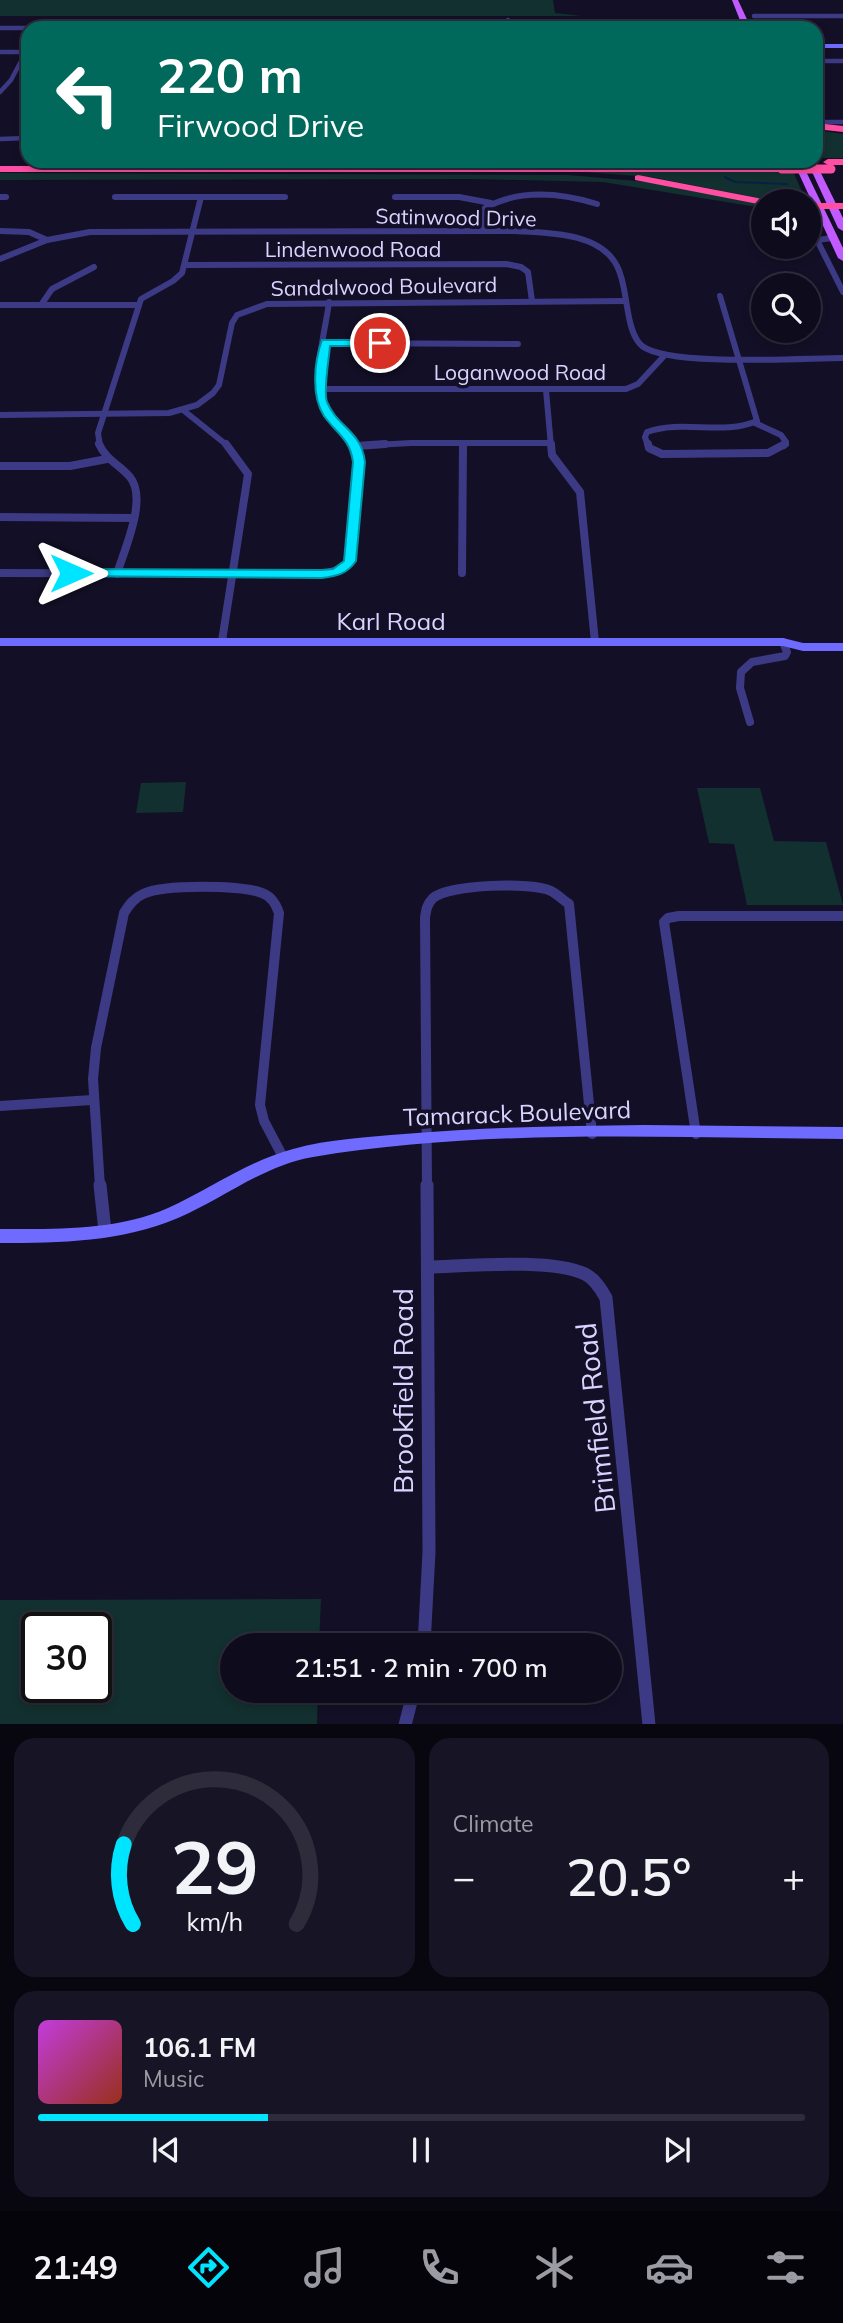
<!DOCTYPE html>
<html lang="en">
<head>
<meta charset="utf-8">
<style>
	body { margin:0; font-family:Mulish,sans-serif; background:#171425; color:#f1f3f6; height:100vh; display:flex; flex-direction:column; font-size:26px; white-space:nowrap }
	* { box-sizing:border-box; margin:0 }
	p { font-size:23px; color:#9b9ba3 }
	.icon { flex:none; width:38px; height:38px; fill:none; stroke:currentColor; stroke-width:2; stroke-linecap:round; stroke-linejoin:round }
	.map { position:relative; height:1724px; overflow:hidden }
	.side { display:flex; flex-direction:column; gap:14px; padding:14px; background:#08060f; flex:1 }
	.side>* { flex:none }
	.banner { position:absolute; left:21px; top:21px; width:802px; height:147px; border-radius:21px; box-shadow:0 4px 10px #0003,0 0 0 2px #2e2b3b; background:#00695c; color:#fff; overflow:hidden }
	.buttons { position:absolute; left:751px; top:189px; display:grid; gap:14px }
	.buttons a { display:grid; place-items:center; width:70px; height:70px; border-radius:50%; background:#0e0b1c; box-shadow:0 4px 10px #0003,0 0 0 2px #2e2b3b; font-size:35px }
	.speed { position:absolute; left:21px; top:1612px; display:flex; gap:14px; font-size:35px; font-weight:700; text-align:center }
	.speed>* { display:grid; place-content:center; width:91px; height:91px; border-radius:50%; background:#0e0b1c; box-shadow:0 4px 10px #0003,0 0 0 2px #2e2b3b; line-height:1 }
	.speed .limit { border:4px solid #111; border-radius:10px; background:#fff; color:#111 }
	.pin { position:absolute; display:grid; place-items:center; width:60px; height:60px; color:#fff; margin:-30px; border:4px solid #fff; border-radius:50%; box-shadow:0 2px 7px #0007 }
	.me { position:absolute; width:77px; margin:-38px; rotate:90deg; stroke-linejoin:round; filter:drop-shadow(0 0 5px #0008) }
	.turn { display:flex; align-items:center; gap:24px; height:147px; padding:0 21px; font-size:32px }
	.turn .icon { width:91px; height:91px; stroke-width:2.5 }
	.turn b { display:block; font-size:49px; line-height:60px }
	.big { font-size:52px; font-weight:600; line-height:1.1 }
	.side .widget { flex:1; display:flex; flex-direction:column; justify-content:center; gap:10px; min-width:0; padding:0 24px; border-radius:21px; background:#171425 }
	.side .dial { align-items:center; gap:0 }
	.dial svg { height:182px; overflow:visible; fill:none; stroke:#2e2b3b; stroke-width:7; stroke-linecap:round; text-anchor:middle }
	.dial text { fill:#f1f3f6; stroke:none }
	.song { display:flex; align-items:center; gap:21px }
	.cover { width:84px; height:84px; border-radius:10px; background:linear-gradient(135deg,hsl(290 70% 55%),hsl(10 70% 35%)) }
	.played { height:7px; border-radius:4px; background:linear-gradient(90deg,#00e5ff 30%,#2e2b3b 30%) }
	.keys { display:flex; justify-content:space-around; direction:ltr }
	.heat { display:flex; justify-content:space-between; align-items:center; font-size:38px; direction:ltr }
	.side .tiles { flex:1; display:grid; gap:14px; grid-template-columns:1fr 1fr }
	.widget:last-child { grid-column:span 2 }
	.trip { position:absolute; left:220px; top:1633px; width:402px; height:70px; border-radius:35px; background:#0e0b1c; box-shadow:0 4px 10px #0003,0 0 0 2px #2e2b3b; font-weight:600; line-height:70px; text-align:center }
	.menu { display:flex; height:112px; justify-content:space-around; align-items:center; background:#06040b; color:#9b9ba3 }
	.menu .icon { width:49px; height:49px }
	.menu .on { color:#00e5ff }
	.menu b { font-size:32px; color:#f1f3f6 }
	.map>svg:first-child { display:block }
</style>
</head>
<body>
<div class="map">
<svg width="843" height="1725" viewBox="0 0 843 1725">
	<rect width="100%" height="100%" fill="#130f26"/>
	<g fill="#12302f" fill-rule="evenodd">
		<polygon points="0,0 553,0 555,13 582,16 0,16"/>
		<polygon points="822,131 843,134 843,158 816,158 816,132"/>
		<polygon points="570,171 793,171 806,201 763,199 651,177"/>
		<polygon points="0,173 569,175 660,183 763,205 763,208 603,182 471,179 0,180"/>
		<polygon points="186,782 183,812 136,813 141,783"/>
		<polygon points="697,788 760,788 774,841 826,842 843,905 747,905 734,844 709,843"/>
		<path d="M321 1599 319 1645H233V1690L318 1691 317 1724H0V1600ZM37 1628H96V1687H37Z"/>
	</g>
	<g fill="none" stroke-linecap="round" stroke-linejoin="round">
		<polyline stroke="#0a1f44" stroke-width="2" points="725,177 735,182 787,184"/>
		<g stroke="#3d3a85" stroke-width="4.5">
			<polyline points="754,16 843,16"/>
			<polyline points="508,20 509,28"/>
			<polyline points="0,28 28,28"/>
			<polyline points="70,28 412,27"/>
			<polyline points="0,52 28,52"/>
			<polyline points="816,61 843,61"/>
			<polyline points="0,92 11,80 28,48"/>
			<polyline points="816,122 843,122"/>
			<polyline points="0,139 28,138"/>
			<polyline points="534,195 544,195"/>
		</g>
		<g stroke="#3d3a85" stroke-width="6">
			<polyline points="0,197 6,197"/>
			<polyline points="115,197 285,197"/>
			<polyline points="395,197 459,197 491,203"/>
			<polyline points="0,231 29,232 47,240"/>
			<path d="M483 231 482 215 485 208C519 189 561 193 597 204"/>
			<polyline points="832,238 817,240 843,292"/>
			<path d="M0 259 47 240 90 232 515 231C547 233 600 232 617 266 624 279 625 297 628 312 630 324 633 338 642 346 670 367 803 358 843 358"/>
			<polyline points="185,265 506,264 521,267 528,272 532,301"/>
			<path d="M329 302C326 329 310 383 323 407 331 422 347 430 355 446"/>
			<polyline points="0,305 139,305"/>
			<polyline points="41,305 52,289 94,267"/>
			<polyline points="325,343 518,344"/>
			<polyline points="320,389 626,389 638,384 664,356"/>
			<polyline points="546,390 551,446"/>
			<polyline points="183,410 228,446"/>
			<polyline points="0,415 169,413 197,405 213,393 219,385 232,323 237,315 267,304 626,301"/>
			<polyline points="755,423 781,435 786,442 784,446"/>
			<polyline points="100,446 98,433 141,299 173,281 182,273 201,197"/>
			<polyline points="357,446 411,443 551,443"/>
			<polyline points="463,446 463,443"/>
			<path d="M648 446 645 437 647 432C683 419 722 436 757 421L720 296"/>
		</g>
		<g stroke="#3d3a85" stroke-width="8">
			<path d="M99 444C106 460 120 465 130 477 148 499 124 550 117 574"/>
			<polyline points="551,444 552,455 580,492 595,642"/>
			<polyline points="648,444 649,448 662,454 768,453 785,444"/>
			<polyline points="357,446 385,444"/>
			<polyline points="0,466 70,466 107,459"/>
			<polyline points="0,517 132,518"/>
			<polyline points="0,573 322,574 341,569 350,561 359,462 354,444"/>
			<polyline points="462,573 463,444"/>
			<polyline points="222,641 248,474 226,444"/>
			<polyline points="750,722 740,688 741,672 752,662 785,656 787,652 783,642"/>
		</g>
		<g stroke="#3d3a85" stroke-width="10">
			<polyline points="0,1106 92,1100"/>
			<polyline points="696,1134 664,922 668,918 679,916 843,916"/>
			<path d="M100 1187 93 1079 96 1048 124 913C129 905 134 898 143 894 164 884 240 885 262 893 271 896 276 904 279 913L260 1105 264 1121 283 1157"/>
			<path d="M427 1187 425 918C426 910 427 904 433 898 449 884 532 882 551 891 557 894 563 900 569 904L592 1134"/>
		</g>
		<g stroke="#3d3a85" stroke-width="13">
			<polyline points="100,1185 105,1231"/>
			<path d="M428 1267C468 1266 550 1258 585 1274 595 1279 601 1289 606 1298L649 1725"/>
			<polyline points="424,1645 429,1552 427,1185"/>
			<polyline points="405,1725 414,1690"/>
		</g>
		<g fill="#6f6bff" fill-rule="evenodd">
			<rect x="816" y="44" width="27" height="4"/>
			<polygon points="0,638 783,638 803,643 843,643 843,651 803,651 783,646 0,646"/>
			<path d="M644 1125 843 1127V1139C667 1138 487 1128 313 1157 262 1166 223 1199 178 1218 121 1242 61 1243 0 1243V1229C56 1229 116 1231 168 1208 210 1189 248 1161 293 1149 329 1139 368 1137 404 1134 484 1127 564 1126 644 1125Z"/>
		</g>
		<g fill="#c25bff" fill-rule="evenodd">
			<polygon points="732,0 738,0 751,28 743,28"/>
			<polygon points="793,161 801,161 843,248 843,261 838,258"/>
			<polygon points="807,161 815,161 843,218 843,231 838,228"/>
		</g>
		<g fill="#ff4fa3" fill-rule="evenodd">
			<polygon points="816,123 843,126 843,132 816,129"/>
			<polygon points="843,159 843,165 828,165 823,162 828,159"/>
			<polygon points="0,166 782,166 787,169 782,172 0,172"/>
			<polygon points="638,175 763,199 767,201 763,201 763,205 635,180 635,176"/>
			<rect x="808" y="203" width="35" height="6"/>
		</g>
		<polyline stroke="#ff4fa3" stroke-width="9" points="782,169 831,169"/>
	</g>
	<path fill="#00e5ff" stroke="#0095a6" stroke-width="2" d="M322 340H380L386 343 380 346H330C329 359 323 391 327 402 338 428 361 430 365 462L356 561C347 574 337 576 322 578L66 576V571L71 569 322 570 333 569 344 561 353 462C350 439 337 434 324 416 311 396 314 362 322 340Z"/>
	<g text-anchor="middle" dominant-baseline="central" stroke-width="7" stroke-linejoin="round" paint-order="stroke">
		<g font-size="21" fill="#d9d4ff" stroke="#130f26">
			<text transform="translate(456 217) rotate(1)">Satinwood Drive</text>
			<text x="353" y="249">Lindenwood Road</text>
			<text transform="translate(384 286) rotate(-1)">Sandalwood Boulevard</text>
			<text x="520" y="372">Loganwood Road</text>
		</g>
		<g font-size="24" fill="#d9d4ff" stroke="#130f26">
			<text x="391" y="621">Karl Road</text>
			<text transform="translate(517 1113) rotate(-2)">Tamarack Boulevard</text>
		</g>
		<g font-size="28" fill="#d9d4ff" stroke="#130f26">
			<text transform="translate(402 1391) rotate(-90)">Brookfield Road</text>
			<text transform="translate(595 1418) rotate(-96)">Brimfield Road</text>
		</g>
	</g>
</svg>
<div class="buttons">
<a><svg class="icon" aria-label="sound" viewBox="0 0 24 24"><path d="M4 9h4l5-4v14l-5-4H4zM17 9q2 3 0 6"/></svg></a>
<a><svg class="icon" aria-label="search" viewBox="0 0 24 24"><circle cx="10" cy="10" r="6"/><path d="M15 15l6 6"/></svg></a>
</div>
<div class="speed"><div class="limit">30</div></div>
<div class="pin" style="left:380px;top:343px;background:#d93025"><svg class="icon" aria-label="arrive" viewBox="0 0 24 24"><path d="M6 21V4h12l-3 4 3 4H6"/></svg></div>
<svg class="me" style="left:71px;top:573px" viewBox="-20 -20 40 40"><path d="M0-17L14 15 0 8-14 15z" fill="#00e5ff" stroke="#fff" stroke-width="4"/></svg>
<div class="trip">21:51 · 2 min · 700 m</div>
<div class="banner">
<div class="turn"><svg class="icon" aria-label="left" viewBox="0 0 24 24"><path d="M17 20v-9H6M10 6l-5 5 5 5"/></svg><div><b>220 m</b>Firwood Drive</div></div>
</div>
</div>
<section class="side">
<div class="tiles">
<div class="widget dial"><svg viewBox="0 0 100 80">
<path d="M14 69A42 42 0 1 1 86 69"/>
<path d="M14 69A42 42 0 0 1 10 34" stroke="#00e5ff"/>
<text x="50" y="56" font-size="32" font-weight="700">29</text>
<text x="50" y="72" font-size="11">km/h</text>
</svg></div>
<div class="widget"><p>Climate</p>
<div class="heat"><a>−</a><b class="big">20.5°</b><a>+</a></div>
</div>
<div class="widget">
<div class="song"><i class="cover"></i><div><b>106.1 FM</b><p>Music</p></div></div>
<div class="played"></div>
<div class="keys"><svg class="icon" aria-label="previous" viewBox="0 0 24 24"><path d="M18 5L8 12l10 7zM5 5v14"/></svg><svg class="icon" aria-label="pause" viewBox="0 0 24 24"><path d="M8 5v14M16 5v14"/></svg><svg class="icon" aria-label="next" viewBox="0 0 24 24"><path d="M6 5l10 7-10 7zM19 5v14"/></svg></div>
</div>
</div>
</section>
<nav class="menu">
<b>21:49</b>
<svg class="icon on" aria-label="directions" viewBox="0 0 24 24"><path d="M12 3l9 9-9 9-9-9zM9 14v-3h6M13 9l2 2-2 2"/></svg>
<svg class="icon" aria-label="music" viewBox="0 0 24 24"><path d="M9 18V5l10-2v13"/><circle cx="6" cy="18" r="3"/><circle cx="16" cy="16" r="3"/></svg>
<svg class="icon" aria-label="phone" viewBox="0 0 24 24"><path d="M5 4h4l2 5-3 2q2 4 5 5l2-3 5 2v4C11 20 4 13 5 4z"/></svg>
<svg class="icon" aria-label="climate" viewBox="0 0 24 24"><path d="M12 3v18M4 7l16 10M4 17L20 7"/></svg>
<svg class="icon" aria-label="car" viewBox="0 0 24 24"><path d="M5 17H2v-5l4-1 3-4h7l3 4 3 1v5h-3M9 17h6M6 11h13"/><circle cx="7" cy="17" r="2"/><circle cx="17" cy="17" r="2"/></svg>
<svg class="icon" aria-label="filters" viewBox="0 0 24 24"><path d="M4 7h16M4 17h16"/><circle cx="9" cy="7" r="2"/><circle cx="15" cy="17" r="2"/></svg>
</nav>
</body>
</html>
